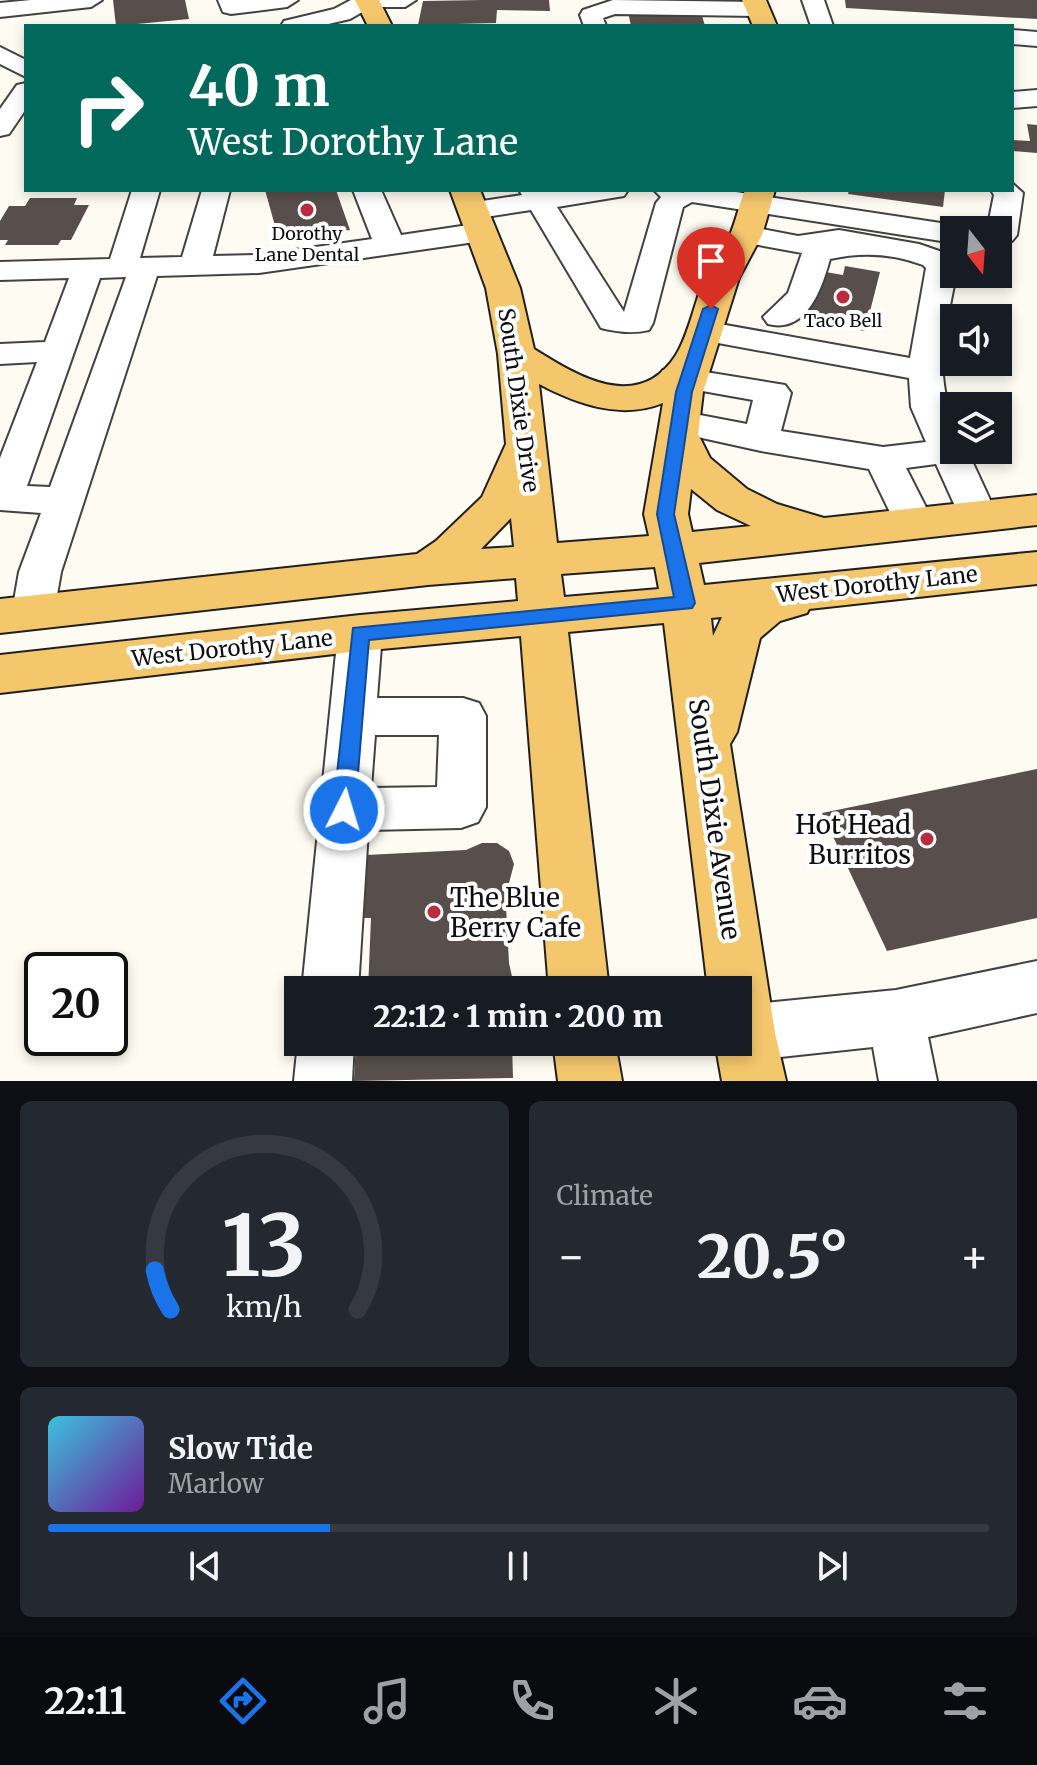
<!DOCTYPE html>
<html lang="en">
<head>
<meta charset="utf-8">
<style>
	body { margin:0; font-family:Merriweather,serif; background:#242831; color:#f1f3f6; height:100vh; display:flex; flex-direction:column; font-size:30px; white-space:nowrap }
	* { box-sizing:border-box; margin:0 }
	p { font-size:26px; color:#9ea1a6 }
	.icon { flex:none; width:44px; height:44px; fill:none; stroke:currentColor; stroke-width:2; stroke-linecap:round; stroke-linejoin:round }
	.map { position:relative; height:1081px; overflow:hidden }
	.drawer { display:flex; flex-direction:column; gap:20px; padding:20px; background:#0d0f14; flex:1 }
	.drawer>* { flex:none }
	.hud { position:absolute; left:24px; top:24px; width:990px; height:168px; border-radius:0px; box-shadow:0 4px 12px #0003; background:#00695c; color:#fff; overflow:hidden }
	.needle { width:52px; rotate:163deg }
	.buttons { position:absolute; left:940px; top:216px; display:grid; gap:16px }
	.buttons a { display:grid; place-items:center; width:72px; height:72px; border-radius:0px; background:#171b24; box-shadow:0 4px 12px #0003; font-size:40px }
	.speed { position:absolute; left:24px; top:952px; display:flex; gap:16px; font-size:40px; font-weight:700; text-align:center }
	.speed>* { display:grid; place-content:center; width:104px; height:104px; border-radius:50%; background:#171b24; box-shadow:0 4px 12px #0003; line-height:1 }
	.speed .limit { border:4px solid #111; border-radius:12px; background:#fff; color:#111 }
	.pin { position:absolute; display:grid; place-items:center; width:68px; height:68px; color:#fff; margin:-82px -34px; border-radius:50% 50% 50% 0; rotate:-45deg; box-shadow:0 0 8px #0007 }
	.pin .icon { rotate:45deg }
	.me { position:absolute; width:88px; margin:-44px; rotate:5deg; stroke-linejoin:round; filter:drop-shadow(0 0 6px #0008) }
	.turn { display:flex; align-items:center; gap:28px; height:168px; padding:0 32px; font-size:36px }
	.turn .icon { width:104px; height:104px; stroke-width:2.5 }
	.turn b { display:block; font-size:56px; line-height:68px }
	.big { font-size:60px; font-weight:800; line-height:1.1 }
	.drawer .card { flex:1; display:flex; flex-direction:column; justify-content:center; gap:12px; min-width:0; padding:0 28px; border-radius:12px; background:#242831 }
	.drawer .dial { align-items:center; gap:0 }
	.dial svg { height:208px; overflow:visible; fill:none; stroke:#363941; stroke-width:7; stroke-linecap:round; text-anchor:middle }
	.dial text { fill:#f1f3f6; stroke:none }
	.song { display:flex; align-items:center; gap:24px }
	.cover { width:96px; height:96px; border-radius:12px; background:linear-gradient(135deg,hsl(190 70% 55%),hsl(280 70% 35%)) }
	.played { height:8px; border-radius:4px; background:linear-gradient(90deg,#1a73e8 30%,#363941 30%) }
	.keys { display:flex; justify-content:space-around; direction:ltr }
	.heat { display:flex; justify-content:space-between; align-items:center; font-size:44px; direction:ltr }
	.drawer .tiles { flex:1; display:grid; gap:20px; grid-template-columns:1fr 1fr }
	.card:last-child { grid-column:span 2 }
	.trip { position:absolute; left:284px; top:976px; width:468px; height:80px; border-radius:0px; background:#171b24; box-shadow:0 4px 12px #0003; font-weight:800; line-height:80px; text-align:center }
	.tabs { display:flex; height:128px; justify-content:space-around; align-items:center; background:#090b0e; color:#9ea1a6 }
	.tabs .icon { width:56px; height:56px }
	.tabs .active { color:#1a73e8 }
	.tabs b { font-size:36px; color:#f1f3f6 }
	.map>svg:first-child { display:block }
</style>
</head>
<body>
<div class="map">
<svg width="1037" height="1081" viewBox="0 0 1037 1081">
	<rect width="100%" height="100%" fill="#fefbf2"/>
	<g fill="#584f4c">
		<polygon points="113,0 185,0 189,19 116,26"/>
		<polygon points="482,0 549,0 550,11 497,10 496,23 418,25 423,1"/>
		<polygon points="845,0 1037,0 1037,19 846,8"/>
		<polygon points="628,12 701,12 705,26 631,26"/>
		<polygon points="1027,124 1037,125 1037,153 1013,151 1012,140 1030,141"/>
		<polygon points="265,190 336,190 350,230 279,240"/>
		<polygon points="849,190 945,190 943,207 848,194"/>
		<polygon points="30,198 77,198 74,205 89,205 71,240 61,240 58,245 5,245 8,240 0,240 0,221 9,206 25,206"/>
		<polygon points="845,266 880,272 865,331 804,320 820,271 843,275"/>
		<polygon points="1037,769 1037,918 887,951 822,813"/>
		<polygon points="482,843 497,843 509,851 514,864 508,887 511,900 506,906 509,963 515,990 368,990 371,918 362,918 366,855 466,850"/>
		<polygon points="356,1042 512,1042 513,1078 354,1081"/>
	</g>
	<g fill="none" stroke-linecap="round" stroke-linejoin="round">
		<defs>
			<g id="minor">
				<polygon points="31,0 102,0 91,7 0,17 0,3"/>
				<polygon points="218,0 298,0 287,7 231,14 223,12"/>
				<polygon points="351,0 416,0 405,7 371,7 350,19 320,26 281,26 284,21 334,9"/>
				<polygon points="613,0 758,2 769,9 758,16 615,14 603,18 606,26 584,26 580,15 583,10"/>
				<polygon points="802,0 824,0 833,26 811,26"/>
				<polygon points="1012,30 1037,32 1037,46 1012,44"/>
				<polygon points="0,47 26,60 26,77 0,64"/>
				<polygon points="26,83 26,109 9,134 0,136 0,109 17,85"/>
				<polygon points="1037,90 1037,106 1012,108 1012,92"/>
				<polygon points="1012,183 1023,193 1017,235 1012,241 998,245 998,230 987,230 994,195 991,190 1012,190"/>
				<path d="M132 190H160L140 258 182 257 202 190H230L213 256 259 255 372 239 353 190H381L401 235 482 223 492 226 497 232 492 238 482 241 259 273 157 276 61 572 54 612 48 623 33 628 18 623 12 612 19 572 41 513 0 510V458L37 362 0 364V344L45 342 69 278 0 280V262L110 259ZM126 277 50 487 27 486 100 278Z"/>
				<path d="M519 190H628L624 196 557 207 624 312 656 203 661 197 654 190H723L954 225 966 230H954V243L692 202 683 207 653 323 649 330C633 334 617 332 601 328L597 321 531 210 473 219 463 216 459 210 463 204 522 195Z"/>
				<path d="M746 226 798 236 839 230 919 244 945 253 954 265 956 274C951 304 940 346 943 375 945 403 954 422 954 450H967L998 517 992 526 978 530 964 526 936 464 906 468 934 523 928 533 914 536 900 533 869 469 761 451 666 430 661 422 666 414 679 411 747 424 753 400 663 384 658 377 663 370 675 367 785 385 791 393 781 431 883 447 926 442 911 407 909 378 691 338 687 331 691 324 703 321 910 358 926 268 923 265C892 253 861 252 830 259 822 288 807 334 768 324L763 317 788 293 802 253 736 241 731 235 736 229Z"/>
				<path d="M360 617 375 622 382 633 377 698H463L479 703 486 716V807L478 822 461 828 368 830 358 990H302L338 633 345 622ZM375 735H439L437 787 371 788Z"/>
				<polygon points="1037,961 1037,1013 928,1037 937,1081 879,1081 873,1047 744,1061 724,1053 719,1042 738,1042 738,1008 744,1005 896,990"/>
				<polygon points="298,1042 354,1042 352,1081 294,1081"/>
			</g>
			<g id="major">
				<polygon points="355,0 379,0 392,26 368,26"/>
				<polygon points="742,0 766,0 777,26 753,26"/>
				<path d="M450 190H480L520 288 534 349C577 376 638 414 676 355 689 334 694 304 704 280 711 265 721 252 729 237 736 222 739 205 745 190H775L762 235 739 278 703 392 698 434 710 458 747 489 777 504 824 518 1037 495V525L699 563 704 585 1037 552V584L809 609 807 613 780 621 760 638 737 732 730 744 775 1033 786 1081H722L715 1042H738V990H708L664 623 568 632 609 990H549L521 636 360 651 0 693V655L360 615 518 601 516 578 428 585 0 633V599L417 554 436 541 482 497 506 444 498 354 486 288ZM539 384C577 404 621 420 663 403L644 514 649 536 557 543ZM691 489 717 510 751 526 692 532 688 514ZM511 518 514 547 481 549ZM655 567 659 589 564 597 561 574ZM722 617 713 636 711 618Z"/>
				<polygon points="553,1042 615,1042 622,1081 558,1081"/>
			</g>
		</defs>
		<use href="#minor" stroke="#424242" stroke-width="4"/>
		<use href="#major" stroke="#202020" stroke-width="4"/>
		<use href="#minor" fill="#fff" fill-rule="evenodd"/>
		<use href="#major" fill="#f4c76d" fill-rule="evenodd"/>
	</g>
	<polygon fill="#1a73e8" stroke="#114b97" stroke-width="2" points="711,305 718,309 692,392 674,514 695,603 692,608 369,640 355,810 352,817 344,819 336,817 333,810 353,628 674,597 657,514 676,392 703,309"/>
	<g fill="#bb2b3f" stroke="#fff" stroke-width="3">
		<circle cx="307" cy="210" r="8"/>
		<circle cx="843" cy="297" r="8"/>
		<circle cx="927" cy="839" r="8"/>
		<circle cx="434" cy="912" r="8"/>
	</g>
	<g text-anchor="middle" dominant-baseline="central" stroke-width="8" stroke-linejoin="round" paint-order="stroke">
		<g font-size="18" fill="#0f0f0f" stroke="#fff">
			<text x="307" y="233">Dorothy<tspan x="307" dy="21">Lane Dental</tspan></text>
			<text x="843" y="320">Taco Bell</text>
		</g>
		<g font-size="22" fill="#0f0f0f" stroke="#fff">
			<text transform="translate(519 400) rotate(82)">South Dixie Drive</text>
			<text transform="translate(877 584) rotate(-6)">West Dorothy Lane</text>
			<text transform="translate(232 648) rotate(-6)">West Dorothy Lane</text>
		</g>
		<g font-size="26" fill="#0f0f0f" stroke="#fff">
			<text transform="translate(715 819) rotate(82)">South Dixie Avenue</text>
		</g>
		<g font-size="26" fill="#0f0f0f" stroke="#fff" text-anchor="end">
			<text x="911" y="824">Hot Head<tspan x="911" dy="30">Burritos</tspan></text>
			<text x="450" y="897" text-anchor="start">The Blue<tspan x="450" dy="30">Berry Cafe</tspan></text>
		</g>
	</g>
</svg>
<div class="buttons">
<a><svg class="needle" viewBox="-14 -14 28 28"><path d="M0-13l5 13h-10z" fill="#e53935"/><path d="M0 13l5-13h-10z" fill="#9ea1a6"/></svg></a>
<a><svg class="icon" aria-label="sound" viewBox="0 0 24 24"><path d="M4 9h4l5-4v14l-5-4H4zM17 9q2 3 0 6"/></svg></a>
<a><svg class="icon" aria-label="layers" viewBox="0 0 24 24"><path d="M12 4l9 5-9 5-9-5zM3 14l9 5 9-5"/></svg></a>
</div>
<div class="speed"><div class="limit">20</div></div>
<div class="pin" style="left:711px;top:309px;background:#d93025"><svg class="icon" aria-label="arrive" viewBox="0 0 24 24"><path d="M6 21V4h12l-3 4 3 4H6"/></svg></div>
<svg class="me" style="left:344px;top:810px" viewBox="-20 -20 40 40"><circle r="17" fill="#1a73e8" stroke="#fff" stroke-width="3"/><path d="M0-11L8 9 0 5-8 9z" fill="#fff"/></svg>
<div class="trip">22:12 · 1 min · 200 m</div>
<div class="hud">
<div class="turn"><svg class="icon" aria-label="right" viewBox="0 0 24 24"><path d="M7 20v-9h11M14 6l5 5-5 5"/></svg><div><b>40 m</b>West Dorothy Lane</div></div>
</div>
</div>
<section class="drawer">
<div class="tiles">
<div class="card dial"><svg viewBox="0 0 100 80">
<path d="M14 69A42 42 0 1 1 86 69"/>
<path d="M14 69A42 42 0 0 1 8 54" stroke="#1a73e8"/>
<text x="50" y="56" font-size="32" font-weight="700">13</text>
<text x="50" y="72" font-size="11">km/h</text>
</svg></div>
<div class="card"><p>Climate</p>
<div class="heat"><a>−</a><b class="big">20.5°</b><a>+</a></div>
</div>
<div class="card">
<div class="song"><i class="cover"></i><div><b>Slow Tide</b><p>Marlow</p></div></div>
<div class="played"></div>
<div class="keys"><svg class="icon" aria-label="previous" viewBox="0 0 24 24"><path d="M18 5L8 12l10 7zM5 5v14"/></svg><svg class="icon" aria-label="pause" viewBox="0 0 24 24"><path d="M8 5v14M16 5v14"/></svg><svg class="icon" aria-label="next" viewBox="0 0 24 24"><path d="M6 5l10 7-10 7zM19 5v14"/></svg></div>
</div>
</div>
</section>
<nav class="tabs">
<b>22:11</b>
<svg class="icon active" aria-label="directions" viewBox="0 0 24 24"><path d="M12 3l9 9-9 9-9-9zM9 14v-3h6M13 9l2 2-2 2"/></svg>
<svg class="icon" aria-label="music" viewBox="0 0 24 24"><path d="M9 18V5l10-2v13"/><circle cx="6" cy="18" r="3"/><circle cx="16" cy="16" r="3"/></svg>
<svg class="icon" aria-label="phone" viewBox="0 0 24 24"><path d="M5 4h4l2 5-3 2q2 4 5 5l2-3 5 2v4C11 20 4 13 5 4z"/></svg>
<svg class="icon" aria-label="climate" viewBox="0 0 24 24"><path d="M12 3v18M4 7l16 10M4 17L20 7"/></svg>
<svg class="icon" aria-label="car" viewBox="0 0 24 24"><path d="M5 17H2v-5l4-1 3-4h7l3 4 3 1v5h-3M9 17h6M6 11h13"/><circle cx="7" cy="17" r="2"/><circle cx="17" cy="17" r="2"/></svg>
<svg class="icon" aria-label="filters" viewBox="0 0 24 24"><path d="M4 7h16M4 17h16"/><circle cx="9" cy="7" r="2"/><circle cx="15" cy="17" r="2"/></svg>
</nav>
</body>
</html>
